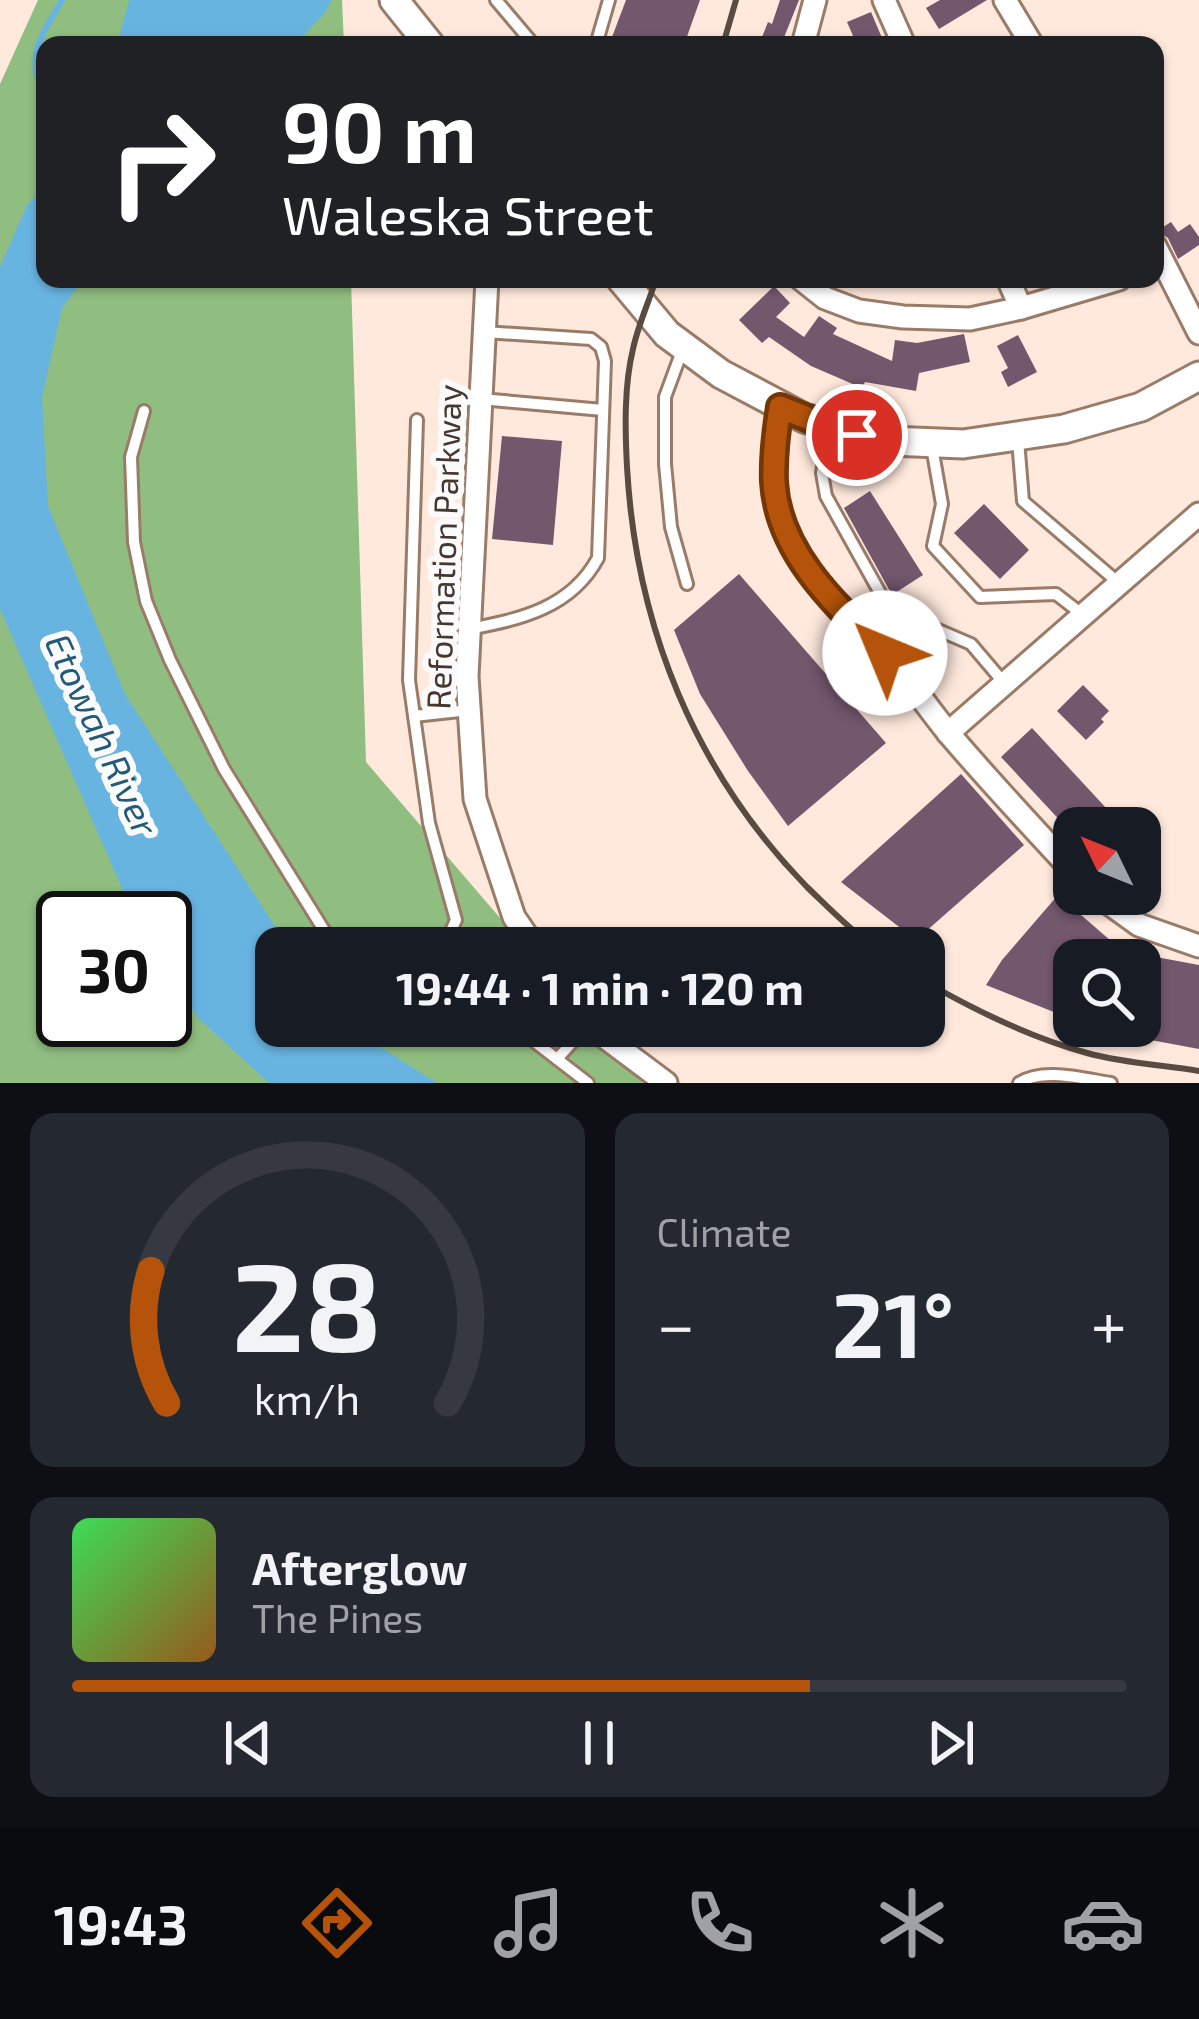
<!DOCTYPE html>
<html lang="en">
<head>
<meta charset="utf-8">
<style>
	body { margin:0; font-family:"Exo 2",sans-serif; background:#242831; color:#f1f3f6; height:100vh; display:flex; flex-direction:column; font-size:45px; white-space:nowrap }
	* { box-sizing:border-box; margin:0 }
	p { font-size:39px; color:#9ea1a6 }
	.icon { flex:none; width:66px; height:66px; fill:none; stroke:currentColor; stroke-width:2; stroke-linecap:round; stroke-linejoin:round }
	.map { position:relative; height:1083px; overflow:hidden }
	.panel { display:flex; flex-direction:column; gap:30px; padding:30px; background:#0d0f14; flex:1 }
	.panel>* { flex:none }
	.banner { position:absolute; left:36px; top:36px; width:1128px; height:252px; border-radius:24px; box-shadow:0 3px 9px #0004; background:#202124; color:#fff; overflow:hidden }
	.needle { width:78px; rotate:313deg }
	.fabs { position:absolute; left:1053px; top:807px; display:grid; gap:24px }
	.fabs a { display:grid; place-items:center; width:108px; height:108px; border-radius:24px; background:#171b24; box-shadow:0 3px 9px #0004; font-size:60px }
	.speed { position:absolute; left:36px; top:891px; display:flex; gap:24px; font-size:60px; font-weight:700; text-align:center }
	.speed>* { display:grid; place-content:center; width:156px; height:156px; border-radius:50%; background:#171b24; box-shadow:0 3px 9px #0004; line-height:1 }
	.speed .limit { border:6px solid #111; border-radius:18px; background:#fff; color:#111 }
	.pin { position:absolute; display:grid; place-items:center; width:102px; height:102px; color:#fff; margin:-51px; border:6px solid #fff; border-radius:50%; box-shadow:0 3px 12px #0007 }
	.me { position:absolute; width:132px; margin:-66px; rotate:315deg; stroke-linejoin:round; filter:drop-shadow(0 0 9px #0008) }
	.turn { display:flex; align-items:center; gap:42px; height:252px; padding:0 48px; font-size:54px }
	.turn .icon { width:156px; height:156px; stroke-width:2.5 }
	.turn b { display:block; font-size:84px; line-height:102px }
	.big { font-size:90px; font-weight:700; line-height:1.1 }
	.panel .card { flex:1; display:flex; flex-direction:column; justify-content:center; gap:18px; min-width:0; padding:0 42px; border-radius:24px; background:#242831 }
	.panel .dial { align-items:center; gap:0 }
	.dial svg { height:312px; overflow:visible; fill:none; stroke:#363941; stroke-width:7; stroke-linecap:round; text-anchor:middle }
	.dial text { fill:#f1f3f6; stroke:none }
	.song { display:flex; align-items:center; gap:36px }
	.cover { width:144px; height:144px; border-radius:18px; background:linear-gradient(135deg,hsl(130 70% 55%),hsl(30 70% 35%)) }
	.played { height:12px; border-radius:6px; background:linear-gradient(90deg,#b45309 70%,#363941 70%) }
	.keys { display:flex; justify-content:space-around; direction:ltr }
	.heat { display:flex; justify-content:space-between; align-items:center; font-size:66px; direction:ltr }
	.panel .tiles { flex:1; display:grid; gap:30px; grid-template-columns:1fr 1fr }
	.card:last-child { grid-column:span 2 }
	.trip { position:absolute; left:255px; top:927px; width:690px; height:120px; border-radius:24px; background:#171b24; box-shadow:0 3px 9px #0004; font-weight:700; line-height:120px; text-align:center }
	.tabs { display:flex; height:192px; justify-content:space-around; align-items:center; background:#090b0e; color:#9ea1a6 }
	.tabs .icon { width:84px; height:84px }
	.tabs .on { color:#b45309 }
	.tabs b { font-size:54px; color:#f1f3f6 }
	.map>svg:first-child { display:block }
</style>
</head>
<body>
<div class="map">
<svg width="1199" height="1083" viewBox="0 0 1199 1083">
	<rect width="100%" height="100%" fill="#ffe9dd"/>
	<path fill="#90be80" fill-rule="evenodd" d="M38 0H342L344 45H45V279H351L366 762 526 948H276V1026H593L643 1083H0V84ZM63 918H165V1020H63Z"/>
	<g fill="#68b4e1">
		<polygon points="129,0 331,0 327,10 295,45 117,45"/>
		<polygon points="45,186 45,279 84,279 62,308 42,397 48,506 125,694 289,948 276,948 276,1026 354,1026 363,1036 437,1083 269,1083 199,1019 165,972 165,918 135,918 0,609 0,267 27,205"/>
	</g>
	<g fill="none" stroke-linecap="round" stroke-linejoin="round">
		<path stroke="#68b4e1" stroke-width="6" d="M45 94C23 56 43 34 62 0"/>
	</g>
	<g fill="#73576d">
		<polygon points="626,0 700,0 684,45 609,45"/>
		<polygon points="780,0 799,0 781,45 759,45 768,22 772,24"/>
		<polygon points="940,0 987,0 939,29 926,8"/>
		<polygon points="871,12 885,45 857,45 847,22"/>
		<polygon points="1171,222 1178,232 1190,224 1199,237 1199,245 1178,259 1168,238 1157,231"/>
		<polygon points="774,286 790,303 776,317 804,337 819,316 837,328 833,334 892,361 895,340 917,343 964,334 970,362 919,373 916,391 865,382 862,388 811,366 769,337 762,343 739,320"/>
		<polygon points="1018,335 1037,372 1008,387 1001,372 1008,368 997,346"/>
		<polygon points="502,436 562,441 553,545 492,539"/>
		<polygon points="870,491 923,575 892,595 844,508"/>
		<polygon points="984,504 1029,550 1000,579 954,533"/>
		<polygon points="739,574 886,743 788,826 748,771 700,694 674,630"/>
		<polygon points="1083,685 1109,711 1101,719 1104,722 1086,740 1057,711"/>
		<polygon points="1032,728 1107,809 1099,817 1110,828 1067,828 1001,757"/>
		<polygon points="961,774 1024,845 916,940 841,882"/>
		<polygon points="1058,895 1133,960 1074,960 1074,1020 986,985 1002,960"/>
		<polygon points="1140,954 1199,965 1199,1049 1140,1038"/>
	</g>
	<g fill="none" stroke-linecap="round" stroke-linejoin="round">
		<defs>
			<g id="service">
				<polyline points="496,0 534,45"/>
				<polyline points="596,45 609,0"/>
				<polyline points="682,351 665,397 665,464 671,527 687,584"/>
				<polyline points="481,399 603,410"/>
				<polyline points="144,411 131,457 134,542 146,601 170,660 224,769 335,948"/>
				<polyline points="417,420 409,680 429,823 456,920 443,948"/>
				<polyline points="829,429 822,473 826,496 889,609 971,644 1005,684"/>
				<polyline points="1018,440 1023,501 1120,584"/>
				<polyline points="932,447 942,504 933,546 980,597 1056,594 1083,615"/>
				<path d="M469 629C521 619 571 608 598 558L605 361 601 347 591 339 484 332"/>
				<polyline points="414,716 469,710"/>
				<polyline points="514,1026 588,1083"/>
				<polyline points="557,1059 587,1026"/>
				<path d="M1019 1083C1043 1067 1084 1079 1111 1083"/>
			</g>
			<g id="minor">
				<polyline points="884,0 904,45"/>
				<polyline points="1005,0 1032,45"/>
				<polyline points="803,45 815,0"/>
				<polyline points="1155,246 1199,333"/>
				<polyline points="487,279 467,676 475,799 514,917 535,948"/>
				<polyline points="801,279 825,298 859,311 903,317 970,319 1021,308 1119,279"/>
				<polyline points="1008,279 1021,308"/>
				<path d="M780 407C774 446 768 488 783 526 806 582 855 617 893 662 913 685 930 711 950 735 990 782 1032 827 1074 872"/>
				<polyline points="948,733 1199,514"/>
				<polyline points="1096,894 1139,925 1199,946"/>
				<polyline points="590,1026 666,1083"/>
			</g>
			<g id="secondary">
				<polyline points="394,0 430,45"/>
				<polyline points="621,279 667,334 721,374 804,418 890,441 963,444 1064,429 1141,407 1199,376"/>
			</g>
		</defs>
		<use href="#service" stroke="#9a7b68" stroke-width="16"/>
		<use href="#minor" stroke="#9a7b68" stroke-width="27"/>
		<use href="#secondary" stroke="#9a7b68" stroke-width="33"/>
		<use href="#service" stroke="#fff" stroke-width="10"/>
		<use href="#minor" stroke="#fff" stroke-width="21"/>
		<use href="#secondary" stroke="#fff" stroke-width="27"/>
		<g stroke="#594b42" stroke-width="6">
			<polyline points="723,45 736,0"/>
			<path d="M656 279C649 302 638 325 633 349 624 386 625 429 627 467 636 627 695 772 807 887 829 908 850 930 875 948"/>
			<path d="M924 981C976 1011 1029 1037 1087 1053 1123 1063 1162 1065 1199 1071"/>
		</g>
	</g>
	<g fill="none" stroke-linecap="round" stroke-linejoin="round">
		<defs>
			<path id="route" d="M857 435 829 427 780 407C776 432 773 457 774 482 778 554 838 607 885 653"/>
		</defs>
		<use href="#route" stroke="#753606" stroke-width="30"/>
		<use href="#route" stroke="#b45309" stroke-width="21"/>
	</g>
	<g text-anchor="middle" dominant-baseline="central" stroke-width="12" stroke-linejoin="round" paint-order="stroke">
		<g font-size="33" fill="#463830" stroke="#fbfbfb">
			<text transform="translate(443 547) rotate(-88)">Reformation Parkway</text>
		</g>
		<g font-size="36" font-style="italic" fill="#225b7a" stroke="#fbfbfb">
			<text transform="translate(103 734) rotate(65)">Etowah River</text>
		</g>
	</g>
</svg>
<div class="fabs">
<a><svg class="needle" viewBox="-14 -14 28 28"><path d="M0-13l5 13h-10z" fill="#e53935"/><path d="M0 13l5-13h-10z" fill="#9ea1a6"/></svg></a>
<a><svg class="icon" aria-label="search" viewBox="0 0 24 24"><circle cx="10" cy="10" r="6"/><path d="M15 15l6 6"/></svg></a>
</div>
<div class="speed"><div class="limit">30</div></div>
<div class="pin" style="left:857px;top:435px;background:#d93025"><svg class="icon" aria-label="arrive" viewBox="0 0 24 24"><path d="M6 21V4h12l-3 4 3 4H6"/></svg></div>
<svg class="me" style="left:885px;top:653px" viewBox="-20 -20 40 40"><circle r="19" fill="#fff"/><path d="M0-13L10 11 0 6-10 11z" fill="#b45309"/></svg>
<div class="trip">19:44 · 1 min · 120 m</div>
<div class="banner">
<div class="turn"><svg class="icon" aria-label="right" viewBox="0 0 24 24"><path d="M7 20v-9h11M14 6l5 5-5 5"/></svg><div><b>90 m</b>Waleska Street</div></div>
</div>
</div>
<section class="panel">
<div class="tiles">
<div class="card dial"><svg viewBox="0 0 100 80">
<path d="M14 69A42 42 0 1 1 86 69"/>
<path d="M14 69A42 42 0 0 1 10 35" stroke="#b45309"/>
<text x="50" y="56" font-size="32" font-weight="700">28</text>
<text x="50" y="72" font-size="11">km/h</text>
</svg></div>
<div class="card"><p>Climate</p>
<div class="heat"><a>−</a><b class="big">21°</b><a>+</a></div>
</div>
<div class="card">
<div class="song"><i class="cover"></i><div><b>Afterglow</b><p>The Pines</p></div></div>
<div class="played"></div>
<div class="keys"><svg class="icon" aria-label="previous" viewBox="0 0 24 24"><path d="M18 5L8 12l10 7zM5 5v14"/></svg><svg class="icon" aria-label="pause" viewBox="0 0 24 24"><path d="M8 5v14M16 5v14"/></svg><svg class="icon" aria-label="next" viewBox="0 0 24 24"><path d="M6 5l10 7-10 7zM19 5v14"/></svg></div>
</div>
</div>
</section>
<nav class="tabs">
<b>19:43</b>
<svg class="icon on" aria-label="directions" viewBox="0 0 24 24"><path d="M12 3l9 9-9 9-9-9zM9 14v-3h6M13 9l2 2-2 2"/></svg>
<svg class="icon" aria-label="music" viewBox="0 0 24 24"><path d="M9 18V5l10-2v13"/><circle cx="6" cy="18" r="3"/><circle cx="16" cy="16" r="3"/></svg>
<svg class="icon" aria-label="phone" viewBox="0 0 24 24"><path d="M5 4h4l2 5-3 2q2 4 5 5l2-3 5 2v4C11 20 4 13 5 4z"/></svg>
<svg class="icon" aria-label="climate" viewBox="0 0 24 24"><path d="M12 3v18M4 7l16 10M4 17L20 7"/></svg>
<svg class="icon" aria-label="car" viewBox="0 0 24 24"><path d="M5 17H2v-5l4-1 3-4h7l3 4 3 1v5h-3M9 17h6M6 11h13"/><circle cx="7" cy="17" r="2"/><circle cx="17" cy="17" r="2"/></svg>
</nav>
</body>
</html>
